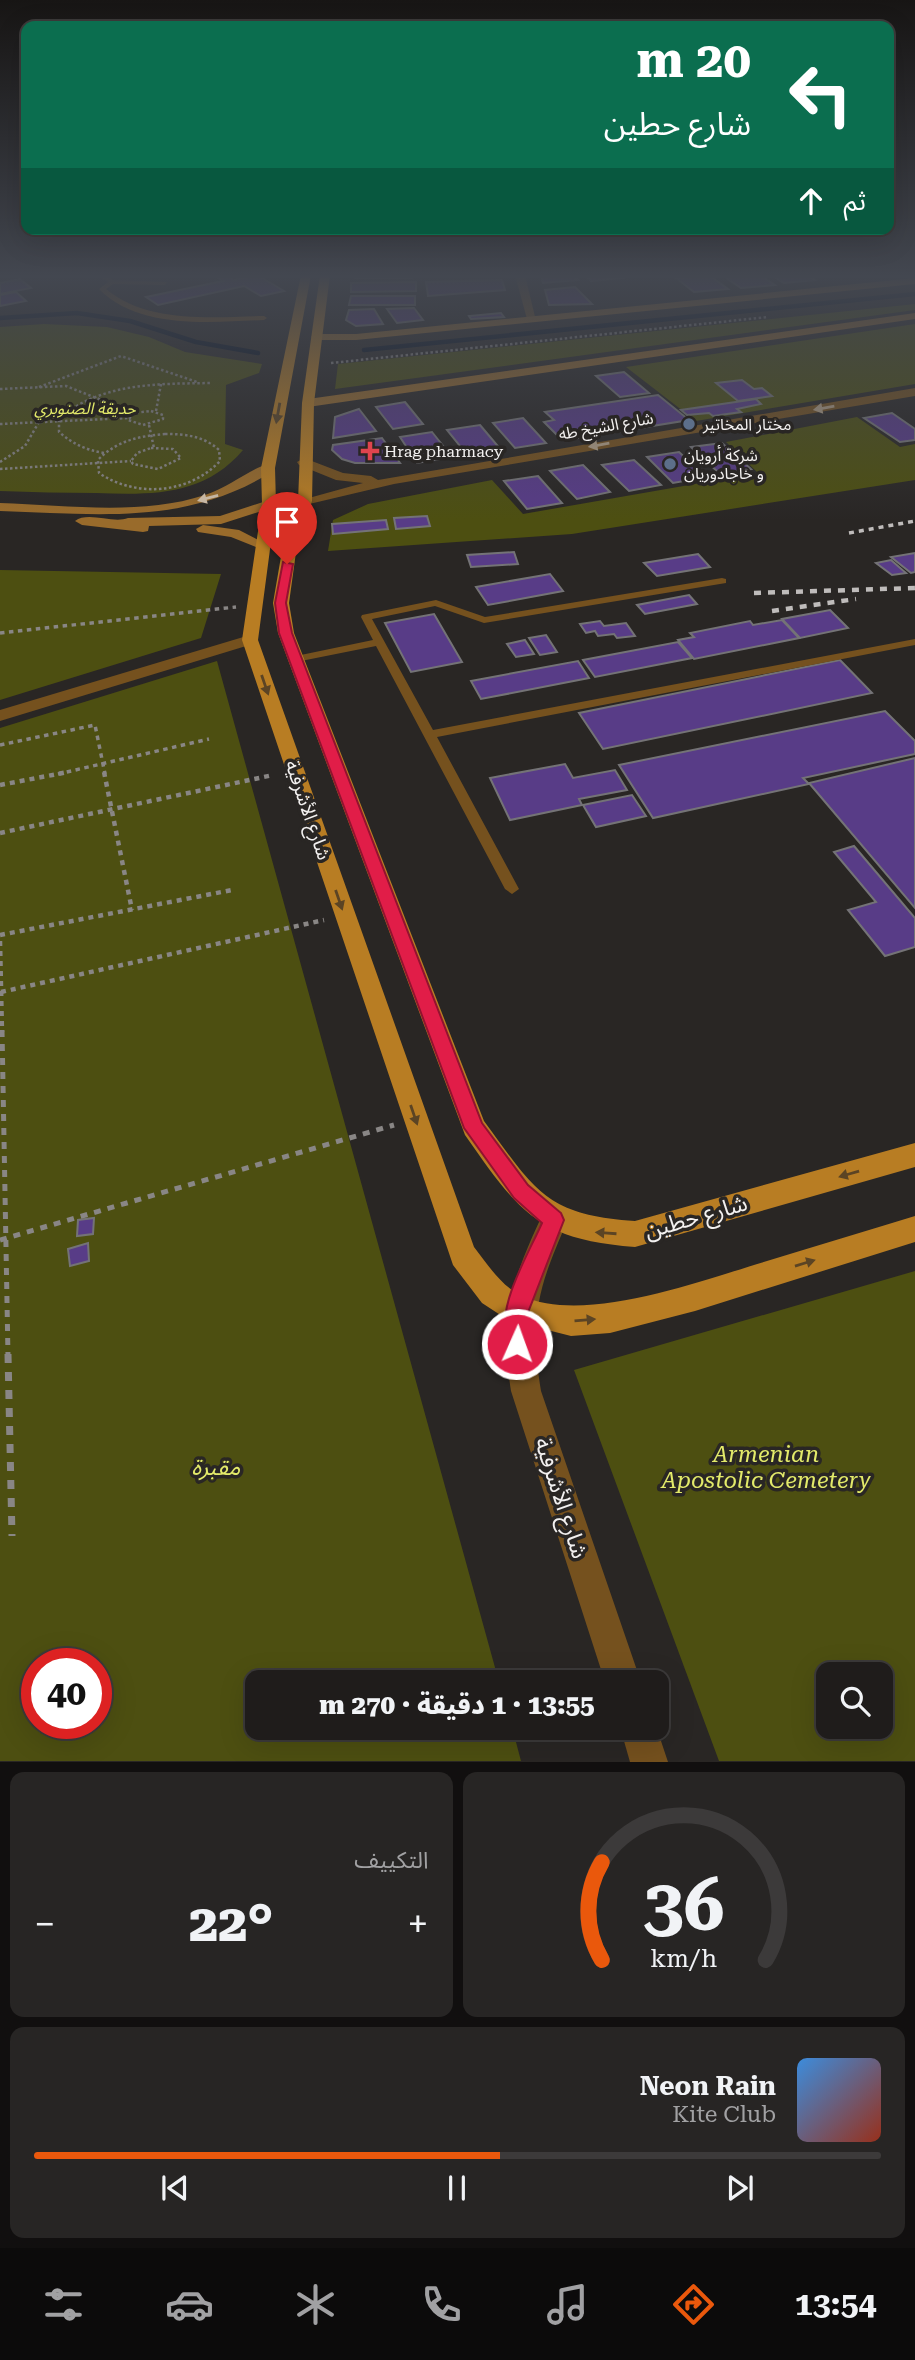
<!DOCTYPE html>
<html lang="ar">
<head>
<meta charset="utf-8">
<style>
	body { margin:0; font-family:"Roboto Serif","Noto Sans Arabic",serif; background:#272524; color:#f1f3f6; direction:rtl; height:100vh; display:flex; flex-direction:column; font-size:26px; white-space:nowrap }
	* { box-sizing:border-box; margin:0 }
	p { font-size:23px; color:#a1a1a3 }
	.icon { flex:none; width:38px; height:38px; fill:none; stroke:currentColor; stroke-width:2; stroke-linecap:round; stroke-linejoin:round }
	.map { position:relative; height:1762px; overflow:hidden; direction:ltr }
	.sheet { display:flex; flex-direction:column; gap:10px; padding:10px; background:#110f0f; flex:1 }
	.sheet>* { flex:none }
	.top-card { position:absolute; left:21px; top:21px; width:873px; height:214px; border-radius:14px; box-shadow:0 7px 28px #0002,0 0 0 2px #3c3a3a; direction:rtl; background:#0b6e4f; color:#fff; overflow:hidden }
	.fabs { position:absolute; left:816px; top:1662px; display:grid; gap:14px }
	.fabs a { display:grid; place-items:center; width:77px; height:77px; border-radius:14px; background:#1f1c1b; box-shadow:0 7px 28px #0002,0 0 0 2px #3c3a3a; font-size:35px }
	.speed { position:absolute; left:21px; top:1648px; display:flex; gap:14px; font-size:35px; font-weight:700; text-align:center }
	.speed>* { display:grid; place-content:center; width:91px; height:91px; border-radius:50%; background:#1f1c1b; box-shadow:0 7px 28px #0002,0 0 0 2px #3c3a3a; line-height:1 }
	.speed .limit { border:10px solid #d22; background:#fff; color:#111 }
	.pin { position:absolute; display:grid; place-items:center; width:60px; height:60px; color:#fff; margin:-72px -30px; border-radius:50% 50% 50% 0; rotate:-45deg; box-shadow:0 0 7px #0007 }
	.pin .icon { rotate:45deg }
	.me { position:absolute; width:77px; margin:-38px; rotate:2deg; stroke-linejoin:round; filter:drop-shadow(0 0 5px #0008) }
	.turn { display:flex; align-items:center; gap:24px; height:147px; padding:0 28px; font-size:32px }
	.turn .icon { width:91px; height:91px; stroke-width:2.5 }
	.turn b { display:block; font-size:49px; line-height:60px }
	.then { display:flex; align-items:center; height:66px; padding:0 28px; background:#0003; gap:14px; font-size:26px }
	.big { font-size:52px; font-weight:800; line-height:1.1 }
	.sheet .card { flex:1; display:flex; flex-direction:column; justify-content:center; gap:10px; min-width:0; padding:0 24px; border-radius:14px; background:#272524 }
	.sheet .dial { align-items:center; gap:0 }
	.dial svg { height:182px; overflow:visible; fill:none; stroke:#3c3a3a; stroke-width:7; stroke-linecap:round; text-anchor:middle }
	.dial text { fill:#f1f3f6; stroke:none }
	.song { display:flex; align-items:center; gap:21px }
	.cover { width:84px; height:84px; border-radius:10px; background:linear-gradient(135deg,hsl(210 70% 55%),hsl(10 70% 35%)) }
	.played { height:7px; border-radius:4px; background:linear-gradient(90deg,#ea580c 55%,#3c3a3a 55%) }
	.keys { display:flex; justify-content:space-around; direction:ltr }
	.heat { display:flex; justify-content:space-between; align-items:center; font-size:38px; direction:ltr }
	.sheet .tiles { flex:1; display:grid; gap:10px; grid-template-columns:1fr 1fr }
	.card:last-child { grid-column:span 2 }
	.trip { position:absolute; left:245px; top:1670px; width:424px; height:70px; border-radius:14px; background:#1f1c1b; box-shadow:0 7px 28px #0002,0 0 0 2px #3c3a3a; font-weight:800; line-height:70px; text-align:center; direction:rtl }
	.menu { display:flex; height:112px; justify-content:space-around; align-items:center; background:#0c0b0b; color:#a1a1a3 }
	.menu .icon { width:49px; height:49px }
	.menu .active { color:#ea580c }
	.menu b { font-size:32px; color:#f1f3f6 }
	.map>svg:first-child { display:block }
</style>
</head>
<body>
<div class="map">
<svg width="915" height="1762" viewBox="0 0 915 1762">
	<rect width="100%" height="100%" fill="#292624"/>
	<g fill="#4d4f11" fill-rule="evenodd">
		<polygon points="915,304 915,310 335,389 338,364"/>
		<path d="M44 324 107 327 149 337 185 352 262 364 259 373 226 385 225 444 243 450C204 496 153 495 96 493 64 493 32 492 0 491V327Z"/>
		<polygon points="915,324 915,384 696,421 626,367"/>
		<polygon points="857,417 900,447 915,444 915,480 572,534 328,551 333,520 368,504 492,480 523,514 758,473 726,442"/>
		<polygon points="0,570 221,574 201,638 0,700"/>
		<path d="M217 661 499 1682H257V1727H512L521 1761H0V728ZM37 1664H96V1724H37Z"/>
		<path d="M915 1271V1761H719L574 1370ZM828 1675H880V1727H828Z"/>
	</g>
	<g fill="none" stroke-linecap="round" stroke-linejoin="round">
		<g stroke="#000c1f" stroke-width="4.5">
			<polyline points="0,318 77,313 130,321 196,342 258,353"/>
			<polyline points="364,350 915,294"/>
		</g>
	</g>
	<g fill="#583c87" stroke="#747376" stroke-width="2">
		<polygon points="213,275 225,275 234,280 257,275 284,291 261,296 244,286 158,305 146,297 223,281"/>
		<polygon points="356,275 412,275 412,278 355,278"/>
		<polygon points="541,275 573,275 578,280 543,283"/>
		<polygon points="585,275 620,275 623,278 591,281"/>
		<polygon points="709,275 728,289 694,292 676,278"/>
		<polygon points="722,275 760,275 775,285 741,288"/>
		<polygon points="771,275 807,275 815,280 784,283"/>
		<polygon points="20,279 31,288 0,294 0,283"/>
		<polygon points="502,280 505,290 428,296 426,282"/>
		<polygon points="416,282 416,291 351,292 351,283"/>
		<polygon points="575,287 592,304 549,305 545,290"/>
		<polygon points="16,292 26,301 0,306 0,295"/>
		<polygon points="351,296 415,296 415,305 349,305"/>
		<polygon points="414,308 423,320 397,323 387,309"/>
		<polygon points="374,309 383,324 356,326 346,320 349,310"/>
		<polygon points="501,313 504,317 471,319 469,316"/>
		<polygon points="624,372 649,393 620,397 596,376"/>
		<polygon points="742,380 754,389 762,388 772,396 738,401 716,383"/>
		<polygon points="658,395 689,420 572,439 560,438 544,422 554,420 545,412"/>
		<polygon points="756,399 761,404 737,409 741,412 713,416 709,413 687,415 681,410"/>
		<polygon points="405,402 423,424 393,429 376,407"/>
		<polygon points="359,409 376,431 333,438 335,417"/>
		<polygon points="892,413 915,429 915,440 900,442 864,418"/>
		<polygon points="523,418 546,443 515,448 493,423"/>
		<polygon points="480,425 502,451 468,456 447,430"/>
		<polygon points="432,432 452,457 417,463 400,437"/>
		<polygon points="382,438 400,463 355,463 342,459 332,450 333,445"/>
		<polygon points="722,443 751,469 720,474 691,447"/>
		<polygon points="679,452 706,477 673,483 647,457"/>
		<polygon points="634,460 661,485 629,491 602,465"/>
		<polygon points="583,465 610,492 577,499 550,471"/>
		<polygon points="538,476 562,503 527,509 504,481"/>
		<polygon points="427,516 430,526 396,529 394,518"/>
		<polygon points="386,520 388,529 333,534 332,524"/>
		<polygon points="514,552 518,564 471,567 467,555"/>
		<polygon points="915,553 915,572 911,573 891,557"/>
		<polygon points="698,554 710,567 657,576 644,563"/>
		<polygon points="891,560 906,573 892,575 876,563"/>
		<polygon points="550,574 563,591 488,605 476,587"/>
		<polygon points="689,595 697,604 645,614 637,605"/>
		<polygon points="830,610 848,628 800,638 782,619"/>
		<polygon points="434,614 462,662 411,672 385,623"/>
		<polygon points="782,620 799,638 694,659 678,640 694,637 690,633 750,621 753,625"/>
		<polygon points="600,621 604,626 626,623 635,636 617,638 614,634 598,636 595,631 586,633 580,624"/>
		<polygon points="546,635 557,652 540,655 529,638"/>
		<polygon points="525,640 534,654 516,657 507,644"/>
		<polygon points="678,642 692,658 595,677 583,660"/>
		<polygon points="840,660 872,693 603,749 579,713"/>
		<polygon points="578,661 589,678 481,699 471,681"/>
		<polygon points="885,711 915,741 915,754 803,778 809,784 653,818 619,765"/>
		<polygon points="915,758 915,908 809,783"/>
		<polygon points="565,764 573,778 615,770 627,790 579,799 582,805 510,820 490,778"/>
		<polygon points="632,795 646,816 596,827 583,805"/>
		<polygon points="854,846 915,918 915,947 885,956 848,910 876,902 834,852"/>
		<polygon points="94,1218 93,1234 77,1236 78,1220"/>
		<polygon points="88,1243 89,1261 70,1266 68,1249"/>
	</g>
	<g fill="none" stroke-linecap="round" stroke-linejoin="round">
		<g stroke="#898685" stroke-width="2.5" stroke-dasharray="2.5 2.5" stroke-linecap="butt">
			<polyline points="331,363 768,317"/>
			<polyline points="39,387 121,356 197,382"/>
			<polyline points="0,389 66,386 134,413"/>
			<polygon points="151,411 163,415 163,419 143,425 128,420 134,413"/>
			<polyline points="156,411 161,384"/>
			<polyline points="0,424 128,418"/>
			<polyline points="149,425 154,448"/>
			<path d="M165 434C185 434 204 436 219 450L220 461C189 494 136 498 99 473L98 460C116 441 139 436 165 434Z"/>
			<polygon points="151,448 173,449 181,458 158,469 133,464 131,461 137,453"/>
			<path d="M104 453C86 450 73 444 59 432V418C104 382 157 384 212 383"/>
			<polyline points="0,462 25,446 39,422"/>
			<polyline points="0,469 131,461"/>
		</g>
		<g stroke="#898685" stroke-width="3.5" stroke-dasharray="4.5 4.5" stroke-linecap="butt">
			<polyline points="0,633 236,607"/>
			<polyline points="0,745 95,725 105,774"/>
			<polyline points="58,774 209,739"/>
		</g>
		<g stroke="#898685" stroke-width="4.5" stroke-dasharray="5 5" stroke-linecap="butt">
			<polyline points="104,772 132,910"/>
			<polyline points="0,785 68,772"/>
			<polyline points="0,833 273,775"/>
			<polyline points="0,935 232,890"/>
			<polyline points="0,941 2,1032"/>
			<polyline points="1,992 324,920"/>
		</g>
		<g stroke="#898685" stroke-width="5" stroke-dasharray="7 7" stroke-linecap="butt">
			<polyline points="2,1030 8,1356"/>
			<polyline points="0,1240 394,1125"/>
		</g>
		<polyline stroke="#898685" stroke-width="7" stroke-dasharray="9 9" stroke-linecap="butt" points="8,1354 12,1536"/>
		<g fill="#75511e" fill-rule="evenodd">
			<path d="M98 275H105L113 280 167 282 165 285 113 284 106 289C148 324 212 317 264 316L267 318 264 320C211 322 139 330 99 289L108 282Z"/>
			<polygon points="722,578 726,579 726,583 484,623 435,606 372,619 433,730 915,639 915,645 437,737 519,889 512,894 505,889 376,646 296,662 290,659 296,656 373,640 361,617 362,615 436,600 485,617"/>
		</g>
		<g fill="#75511e" fill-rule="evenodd">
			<polygon points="515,275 525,275 536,321 527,319"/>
			<polygon points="915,388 915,396 394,484 305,505 298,501 363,483 336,480 299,465 297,462 304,458 343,473 371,476 378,480"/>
			<polygon points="250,635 258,640 256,643 0,721 0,710"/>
		</g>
		<g fill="#75511e" fill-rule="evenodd">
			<path d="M554 1207 564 1211 568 1220C538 1287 529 1317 541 1391L641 1682H605L511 1391C499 1313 512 1281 544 1211Z"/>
			<polygon points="656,1726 668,1762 630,1762 620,1727"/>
		</g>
		<g fill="#996b2b" fill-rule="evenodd">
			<polygon points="915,278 915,284 356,340 316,340 311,337 316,334 356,334"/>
			<polygon points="915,313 915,319 308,407 302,403 308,399"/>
			<path d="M268 464 275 468 273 471C187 526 97 514 0 511V503C66 505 141 516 205 495 228 488 248 470 268 464Z"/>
			<path d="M269 500 276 504 274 507 221 524 149 526 148 531 143 532 82 525 75 521C88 511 113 524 128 518L220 516Z"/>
			<polygon points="203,525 239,530 268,545 261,549 231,537 198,532 196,529"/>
		</g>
		<g fill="#b87d23" fill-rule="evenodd">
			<path d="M301 275H311L275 468 276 504 258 640 474 1247C488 1265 501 1286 522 1296 586 1325 702 1280 767 1261 816 1246 866 1231 915 1216V1242L695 1311 610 1333 571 1336 508 1320 482 1303 453 1265 242 640 262 504 261 468Z"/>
			<path d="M320 275H330L314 403 312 501 297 545 289 603 294 633 484 1121C535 1190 545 1215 635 1221L915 1143V1167L635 1247C538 1240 518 1211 465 1135L278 633 273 603 283 545 298 501 302 403Z"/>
		</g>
		<polyline stroke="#bfbcbb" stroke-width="3.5" stroke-dasharray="5 5" stroke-linecap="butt" points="849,533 915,521"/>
		<g stroke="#bfbcbb" stroke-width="4.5" stroke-dasharray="7 7" stroke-linecap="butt">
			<polyline points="754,593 915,588"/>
			<polyline points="772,611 856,599"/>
		</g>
	</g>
	<defs><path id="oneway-solid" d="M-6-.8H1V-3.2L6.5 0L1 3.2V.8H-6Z" transform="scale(1.75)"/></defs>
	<g fill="#b4a187">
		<use href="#oneway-solid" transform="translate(824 408) rotate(170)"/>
		<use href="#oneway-solid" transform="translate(599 445) rotate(170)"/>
	</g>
	<g fill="#5b4424">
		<use href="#oneway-solid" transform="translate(278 413) rotate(100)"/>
		<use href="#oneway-solid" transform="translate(265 685) rotate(71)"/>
		<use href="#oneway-solid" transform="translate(339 900) rotate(71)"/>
		<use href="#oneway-solid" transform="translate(414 1115) rotate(71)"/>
		<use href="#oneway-solid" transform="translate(849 1174) rotate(164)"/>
		<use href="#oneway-solid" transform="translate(606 1233) rotate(-176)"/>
		<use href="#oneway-solid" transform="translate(805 1263) rotate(-17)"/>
		<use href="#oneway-solid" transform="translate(585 1320) rotate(-5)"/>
	</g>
	<use fill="#d4c2ab" href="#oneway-solid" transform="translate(208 498) rotate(165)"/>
	<linearGradient id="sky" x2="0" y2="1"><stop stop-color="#171514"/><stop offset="0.53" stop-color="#434750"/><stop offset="1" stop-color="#434750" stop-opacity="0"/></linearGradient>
	<rect width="915" height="521" fill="url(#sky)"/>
	<path fill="#e11d48" stroke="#92132f" stroke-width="2" d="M283 562 293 564 286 603 292 633 482 1123 528 1185 561 1213 564 1220 529 1310 528 1344 525 1352 517 1355 509 1352C492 1312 526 1259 542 1223L514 1198 464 1128 279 633 275 603Z"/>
	<g fill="#5c6f8a" stroke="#292624" stroke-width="2.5">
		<circle cx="689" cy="424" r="7"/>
		<circle cx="670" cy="464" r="7"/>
	</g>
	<path fill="#e0444e" stroke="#292624" stroke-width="2.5" d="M366.5 440.5h7v7h7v7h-7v7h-7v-7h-7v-7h7z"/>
	<g text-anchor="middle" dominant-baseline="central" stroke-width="7" stroke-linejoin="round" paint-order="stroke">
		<g font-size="16" font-style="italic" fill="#e3ea6a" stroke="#292624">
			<text x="85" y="408">حديقة الصنوبري</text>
		</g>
		<g font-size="16" fill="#f3f1f0" stroke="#292624" text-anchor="start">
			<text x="703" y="424">مختار المخاتير</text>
			<text x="384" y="451">Hrag pharmacy</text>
			<text x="684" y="455">شركة أرويان<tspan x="684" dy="18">و خاجادوريان</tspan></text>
		</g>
		<g font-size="16" fill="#f3f1f0" stroke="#292624">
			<text transform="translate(606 426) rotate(-10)">شارع الشيخ طه</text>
		</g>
		<g font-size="19" fill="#f3f1f0" stroke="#292624">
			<text transform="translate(308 810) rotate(71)">شارع الأشرفية</text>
		</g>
		<g font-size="23" fill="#f3f1f0" stroke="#292624">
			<text transform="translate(696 1217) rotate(-16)">شارع حطين</text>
			<text transform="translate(561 1498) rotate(72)">شارع الأشرفية</text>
		</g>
		<g font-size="23" font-style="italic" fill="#e3ea6a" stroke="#292624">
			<text x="766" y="1454">Armenian<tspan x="766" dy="26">Apostolic Cemetery</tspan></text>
			<text x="216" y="1467">مقبرة</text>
		</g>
	</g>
</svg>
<div class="fabs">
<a><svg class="icon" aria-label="search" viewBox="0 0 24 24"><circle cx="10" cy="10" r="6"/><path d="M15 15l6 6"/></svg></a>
</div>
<div class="speed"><div class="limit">40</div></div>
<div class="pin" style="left:287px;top:564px;background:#d93025"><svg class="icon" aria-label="arrive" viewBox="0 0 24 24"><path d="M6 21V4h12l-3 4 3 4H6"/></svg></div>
<svg class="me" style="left:517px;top:1344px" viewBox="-20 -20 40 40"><circle r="17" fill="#e11d48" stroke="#fff" stroke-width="3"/><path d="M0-11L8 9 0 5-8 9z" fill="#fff"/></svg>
<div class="trip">13:55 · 1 دقيقة · 270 m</div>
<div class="top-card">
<div class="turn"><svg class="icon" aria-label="left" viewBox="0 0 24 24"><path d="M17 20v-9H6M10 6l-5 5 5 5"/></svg><div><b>20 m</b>شارع حطين</div></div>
<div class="then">ثم<svg class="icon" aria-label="ahead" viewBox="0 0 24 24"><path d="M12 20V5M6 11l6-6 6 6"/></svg></div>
</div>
</div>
<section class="sheet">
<div class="tiles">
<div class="card dial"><svg viewBox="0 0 100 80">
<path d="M14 69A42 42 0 1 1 86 69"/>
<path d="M14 69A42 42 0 0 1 14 26" stroke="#ea580c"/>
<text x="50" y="56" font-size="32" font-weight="700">36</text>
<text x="50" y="72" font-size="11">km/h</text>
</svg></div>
<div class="card"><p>التكييف</p>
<div class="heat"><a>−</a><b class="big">22°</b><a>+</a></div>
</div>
<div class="card">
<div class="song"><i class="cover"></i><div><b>Neon Rain</b><p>Kite Club</p></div></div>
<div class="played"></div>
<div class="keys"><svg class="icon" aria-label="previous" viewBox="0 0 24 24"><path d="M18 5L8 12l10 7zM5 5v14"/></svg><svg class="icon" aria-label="pause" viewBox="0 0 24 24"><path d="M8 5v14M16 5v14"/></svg><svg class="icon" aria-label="next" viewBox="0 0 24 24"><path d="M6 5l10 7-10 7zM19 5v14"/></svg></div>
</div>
</div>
</section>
<nav class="menu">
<b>13:54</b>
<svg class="icon active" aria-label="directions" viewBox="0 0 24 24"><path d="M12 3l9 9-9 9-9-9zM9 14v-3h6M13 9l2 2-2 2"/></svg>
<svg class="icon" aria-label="music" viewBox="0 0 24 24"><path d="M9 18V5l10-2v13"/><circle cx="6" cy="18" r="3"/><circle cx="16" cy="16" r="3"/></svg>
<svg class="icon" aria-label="phone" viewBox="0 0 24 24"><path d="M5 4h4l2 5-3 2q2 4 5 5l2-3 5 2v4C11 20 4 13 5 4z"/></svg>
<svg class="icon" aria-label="climate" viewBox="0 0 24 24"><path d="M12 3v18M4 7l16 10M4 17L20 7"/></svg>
<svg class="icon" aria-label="car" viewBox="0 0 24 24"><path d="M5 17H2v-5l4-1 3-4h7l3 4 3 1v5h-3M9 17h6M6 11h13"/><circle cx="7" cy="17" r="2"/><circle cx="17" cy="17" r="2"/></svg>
<svg class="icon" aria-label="filters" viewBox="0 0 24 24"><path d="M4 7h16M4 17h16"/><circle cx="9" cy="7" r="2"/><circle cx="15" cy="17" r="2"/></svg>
</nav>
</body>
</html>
